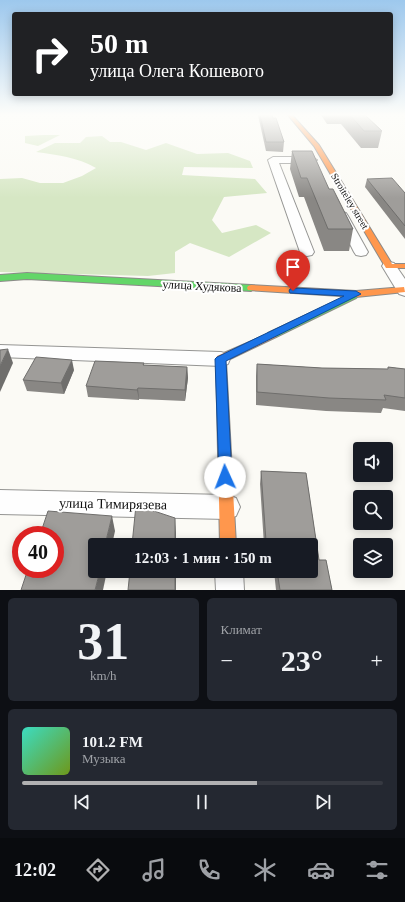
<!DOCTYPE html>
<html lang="ru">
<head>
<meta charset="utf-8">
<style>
	body { margin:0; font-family:Georgia,serif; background:#242831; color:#f1f3f6; height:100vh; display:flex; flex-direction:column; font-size:15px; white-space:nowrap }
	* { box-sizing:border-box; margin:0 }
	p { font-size:13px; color:#9ea1a6 }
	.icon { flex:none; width:22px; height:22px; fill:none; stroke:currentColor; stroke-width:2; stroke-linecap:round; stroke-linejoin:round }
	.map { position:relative; height:590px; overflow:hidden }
	.details { display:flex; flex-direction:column; gap:8px; padding:8px; background:#0d0f14; flex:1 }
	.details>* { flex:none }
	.hud { position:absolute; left:12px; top:12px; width:381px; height:84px; border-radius:4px; box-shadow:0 2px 10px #0003; background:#202124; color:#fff; overflow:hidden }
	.tools { position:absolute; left:353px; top:442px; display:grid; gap:8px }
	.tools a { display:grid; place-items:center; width:40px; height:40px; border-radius:4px; background:#171b24; box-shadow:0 2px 10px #0003; font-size:20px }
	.speed { position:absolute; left:12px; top:526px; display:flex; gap:8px; font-size:20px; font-weight:700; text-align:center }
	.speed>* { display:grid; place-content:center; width:52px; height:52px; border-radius:50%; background:#171b24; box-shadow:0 2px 10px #0003; line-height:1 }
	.speed .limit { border:6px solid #d22; background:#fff; color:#111 }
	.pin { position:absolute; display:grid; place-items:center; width:34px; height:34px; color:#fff; margin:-41px -17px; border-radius:50% 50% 50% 0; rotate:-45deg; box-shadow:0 0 4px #0007 }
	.pin .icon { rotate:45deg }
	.me { position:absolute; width:44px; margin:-22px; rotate:358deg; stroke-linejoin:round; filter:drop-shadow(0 0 3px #0008) }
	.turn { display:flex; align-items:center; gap:14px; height:84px; padding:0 12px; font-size:18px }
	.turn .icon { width:52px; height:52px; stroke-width:2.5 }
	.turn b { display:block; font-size:28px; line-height:34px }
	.big { font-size:30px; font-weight:600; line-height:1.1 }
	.details .card { flex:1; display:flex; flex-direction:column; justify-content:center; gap:6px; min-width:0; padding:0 14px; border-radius:6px; background:#242831 }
	.details .dial { align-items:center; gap:0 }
	.dial b { font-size:52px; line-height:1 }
	.song { display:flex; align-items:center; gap:12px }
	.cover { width:48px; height:48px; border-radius:6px; background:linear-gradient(135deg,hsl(170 70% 55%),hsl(80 70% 35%)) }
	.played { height:4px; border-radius:2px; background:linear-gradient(90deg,#b1b1b2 65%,#363941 65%) }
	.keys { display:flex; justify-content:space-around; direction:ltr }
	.heat { display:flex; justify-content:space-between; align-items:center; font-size:22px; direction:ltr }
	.details .tiles { flex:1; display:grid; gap:8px; grid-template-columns:1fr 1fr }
	.card:last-child { grid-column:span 2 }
	.trip { position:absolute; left:88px; top:538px; width:230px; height:40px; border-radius:4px; background:#171b24; box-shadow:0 2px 10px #0003; font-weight:600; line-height:40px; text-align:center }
	.dock { display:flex; height:64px; justify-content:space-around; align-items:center; background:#090b0e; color:#9ea1a6 }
	.dock .icon { width:28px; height:28px }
	.dock .active { color:#b1b1b2 }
	.dock b { font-size:18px; color:#f1f3f6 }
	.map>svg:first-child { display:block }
</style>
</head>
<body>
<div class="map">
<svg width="405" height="590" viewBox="0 0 405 590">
	<rect width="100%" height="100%" fill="#fbfaf5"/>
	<g fill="#d6e7c4">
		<polygon points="44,135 60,135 38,146 25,143 25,136"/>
		<path d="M102 136 110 142H121L146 150 166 143 197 154 228 153 250 161 253 168 184 167 182 175 255 179 267 193 224 197 212 220 222 233 256 225 271 233 229 257 190 243 175 252V273L148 276 0 272V179L22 178 40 183H63L82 176 96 168C77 157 57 155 36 152L55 143H80L86 137Z"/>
	</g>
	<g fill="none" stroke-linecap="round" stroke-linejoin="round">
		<defs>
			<g id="street">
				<polygon points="273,157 312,157 317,160 312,163 279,163 314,252 312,255 307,256 302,255 300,252 268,160"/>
				<polygon points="342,212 346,213 348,216 368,252 366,255 361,256 356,255 354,252 336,216 338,213"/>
				<polygon points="389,262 394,263 405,279 405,296 399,294 382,266 384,263"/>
				<polygon points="0,345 221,352 228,354 230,359 228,364 221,366 0,357"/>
				<polygon points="0,490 227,495 236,498 240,507 236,516 227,519 0,514"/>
				<polygon points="215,571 243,571 244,590 216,590"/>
			</g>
			<g id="fast">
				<polygon points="27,273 251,285 255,288 251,291 27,279 0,281 0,275"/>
				<polygon points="353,293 358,296 356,298 276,337 268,337 267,335 268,333"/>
			</g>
			<g id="slow">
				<polygon points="288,115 292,115 319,145 392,264 405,264 405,268 386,268 314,146"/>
				<polygon points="251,285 356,291 404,287 405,292 356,297 248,290 247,288 248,286"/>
				<polygon points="272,332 276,333 277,335 276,337 226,361 236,545 220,545 216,359 217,356"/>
			</g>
		</defs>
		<use href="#street" stroke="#959593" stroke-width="2"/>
		<use href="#fast" stroke="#8c8b89" stroke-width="2"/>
		<use href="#slow" stroke="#8c8b89" stroke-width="2"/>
		<use href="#street" fill="#fefefe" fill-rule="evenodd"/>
		<use href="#fast" fill="#63d668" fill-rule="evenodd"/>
		<use href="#slow" fill="#ff974d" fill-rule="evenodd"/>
	</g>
	<g fill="#898784">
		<polygon points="258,115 272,115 284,142 283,152 266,151"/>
		<polygon points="321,115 365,115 382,131 378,148 361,148 341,124 327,124"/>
		<polygon points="292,151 329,189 353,229 349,251 324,251 304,197 299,197 290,169"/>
		<polygon points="367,179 405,193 405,239 365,187"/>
		<polygon points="144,363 144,365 187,367 188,378 185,401 139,399 139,400 88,397 86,386"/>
		<polygon points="257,364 322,368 388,369 388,367 405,369 405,411 383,408 381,413 326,411 256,405 256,376"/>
		<polygon points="74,370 64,394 27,391 23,380"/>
		<polygon points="261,471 306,473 319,560 326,560 332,590 276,590 274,571 311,571 311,545 264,545 260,484"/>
	</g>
	<g fill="#6f6e6c">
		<polygon points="8,349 13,363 0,392 0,366"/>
		<polygon points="72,360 74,370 64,394 61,383"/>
		<polygon points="187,367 188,378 185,401 185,390"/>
		<polygon points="138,388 139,399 139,400 137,390"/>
		<polygon points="112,516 115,531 112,545 105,545"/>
		<polygon points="175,518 176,533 176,545 175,545"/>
		<polygon points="100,571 107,571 103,590 95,590"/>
		<rect x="175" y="571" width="1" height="19"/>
	</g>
	<g fill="#9f9d9a" stroke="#6f6e6c">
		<polygon points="260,115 272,115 273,118 276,118 284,142 266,142"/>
		<polygon points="350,115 365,115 382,131 364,131"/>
		<polygon points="292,151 312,151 329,189 333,189 353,229 328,229 307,178 301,178"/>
		<polygon points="392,178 405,193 405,226 367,179"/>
		<polygon points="8,349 0,366 0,350"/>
		<polygon points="36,357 72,360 61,383 23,380"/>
		<polygon points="95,361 144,363 143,365 187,367 185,390 138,388 137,390 86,386"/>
		<polygon points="257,364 322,368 388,369 388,367 405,369 405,398 384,395 386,400 329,398 257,392"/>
		<polygon points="261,471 306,473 319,560 326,560 332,590 280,590 277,571 311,571 311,545 275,545 274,541 266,541"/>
		<polygon points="136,505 175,518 175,545 132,545"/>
		<polygon points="48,511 112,516 105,545 95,545 95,571 100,571 95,590 21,590 28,569 55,569 55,535 40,535"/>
		<polygon points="130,571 175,571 175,590 128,590"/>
	</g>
	<linearGradient id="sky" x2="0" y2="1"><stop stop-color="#9dc8ed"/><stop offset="0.58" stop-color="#fdfdfa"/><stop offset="1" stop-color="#fdfdfa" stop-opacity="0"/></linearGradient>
	<rect width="405" height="198" fill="url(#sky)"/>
	<polygon fill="#1a73e8" stroke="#114b97" points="293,288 356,291 361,294 226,361 232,477 230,481 225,483 221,481 219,477 215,359 217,357 344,296 290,293 289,291 290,289"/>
	<g text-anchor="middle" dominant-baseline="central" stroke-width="4" stroke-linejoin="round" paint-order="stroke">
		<g font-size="10" fill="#0f0f0f" stroke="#fff">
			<text transform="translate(350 201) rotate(59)">Stroiteley street</text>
		</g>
		<g font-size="12" fill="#0f0f0f" stroke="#fff">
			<text transform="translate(202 286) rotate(3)">улица Худякова</text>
		</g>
		<g font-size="14" fill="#0f0f0f" stroke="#fff">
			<text transform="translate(113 504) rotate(1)">улица Тимирязева</text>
		</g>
	</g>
</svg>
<div class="tools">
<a><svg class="icon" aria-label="sound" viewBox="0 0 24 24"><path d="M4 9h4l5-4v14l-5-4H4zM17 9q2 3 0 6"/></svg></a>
<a><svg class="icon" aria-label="search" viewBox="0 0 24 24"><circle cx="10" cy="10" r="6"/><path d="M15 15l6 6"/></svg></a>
<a><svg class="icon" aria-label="layers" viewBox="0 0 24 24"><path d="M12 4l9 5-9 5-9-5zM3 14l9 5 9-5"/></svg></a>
</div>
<div class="speed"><div class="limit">40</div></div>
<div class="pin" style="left:293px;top:291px;background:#d93025"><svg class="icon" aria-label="arrive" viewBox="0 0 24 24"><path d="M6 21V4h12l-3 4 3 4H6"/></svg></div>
<svg class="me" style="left:225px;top:477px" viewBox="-20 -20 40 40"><circle r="19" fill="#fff"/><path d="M0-13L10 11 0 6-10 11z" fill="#1a73e8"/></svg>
<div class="trip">12:03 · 1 мин · 150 m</div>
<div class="hud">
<div class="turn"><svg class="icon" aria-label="right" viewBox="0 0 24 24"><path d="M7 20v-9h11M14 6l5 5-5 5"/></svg><div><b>50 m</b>улица Олега Кошевого</div></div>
</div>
</div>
<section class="details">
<div class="tiles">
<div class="card dial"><b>31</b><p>km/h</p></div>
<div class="card"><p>Климат</p>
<div class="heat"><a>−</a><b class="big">23°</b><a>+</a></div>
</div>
<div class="card">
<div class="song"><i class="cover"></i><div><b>101.2 FM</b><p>Музыка</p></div></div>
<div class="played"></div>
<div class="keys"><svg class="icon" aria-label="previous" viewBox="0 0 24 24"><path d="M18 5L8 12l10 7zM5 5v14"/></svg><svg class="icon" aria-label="pause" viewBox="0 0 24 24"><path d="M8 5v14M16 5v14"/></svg><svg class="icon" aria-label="next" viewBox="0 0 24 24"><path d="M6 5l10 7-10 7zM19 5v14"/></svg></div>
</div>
</div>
</section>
<nav class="dock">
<b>12:02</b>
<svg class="icon active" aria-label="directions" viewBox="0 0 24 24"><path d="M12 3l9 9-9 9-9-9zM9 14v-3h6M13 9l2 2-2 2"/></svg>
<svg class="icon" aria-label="music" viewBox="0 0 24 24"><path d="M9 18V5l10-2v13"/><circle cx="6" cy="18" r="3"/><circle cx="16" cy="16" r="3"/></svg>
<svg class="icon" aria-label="phone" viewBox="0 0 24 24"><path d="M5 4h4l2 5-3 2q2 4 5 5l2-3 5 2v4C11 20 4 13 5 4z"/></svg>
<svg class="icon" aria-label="climate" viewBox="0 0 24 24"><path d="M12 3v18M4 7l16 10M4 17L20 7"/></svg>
<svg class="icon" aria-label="car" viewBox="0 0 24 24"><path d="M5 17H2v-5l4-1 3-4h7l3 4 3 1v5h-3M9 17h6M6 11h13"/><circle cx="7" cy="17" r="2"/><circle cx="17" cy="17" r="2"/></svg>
<svg class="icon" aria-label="filters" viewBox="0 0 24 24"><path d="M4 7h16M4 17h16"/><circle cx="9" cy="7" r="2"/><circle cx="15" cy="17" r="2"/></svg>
</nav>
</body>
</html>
